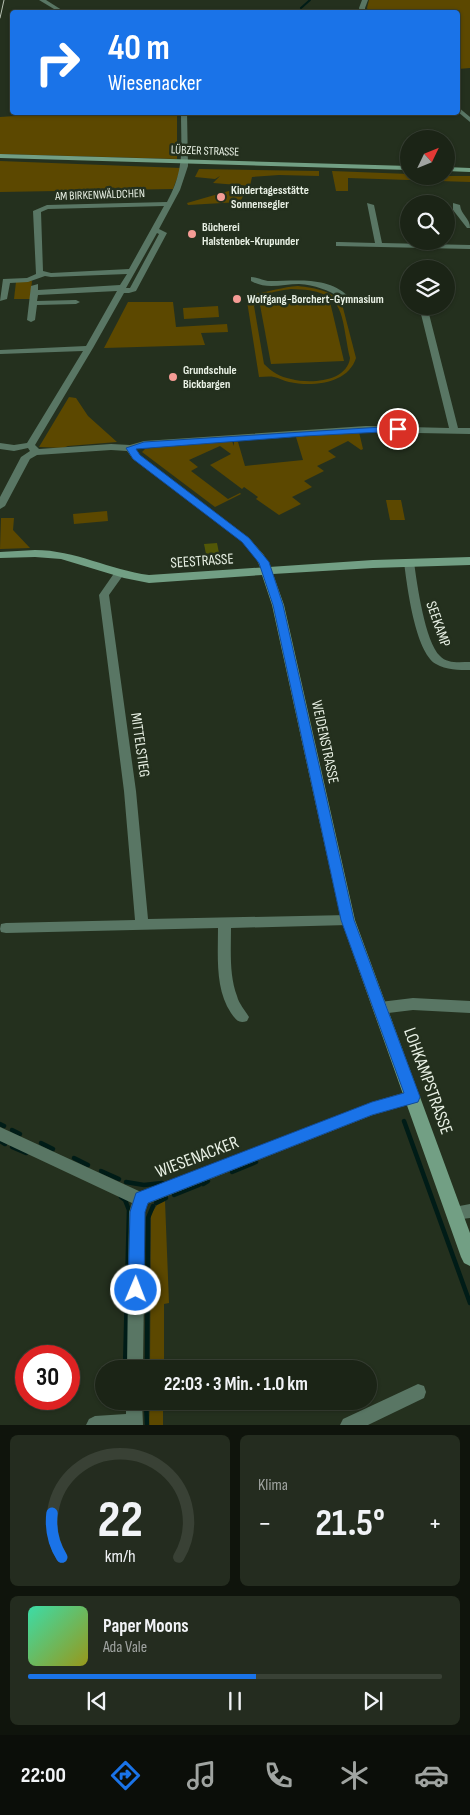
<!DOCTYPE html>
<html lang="de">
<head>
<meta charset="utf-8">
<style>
	body { margin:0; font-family:"Sofia Sans Condensed",sans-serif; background:#242c1f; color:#f1f3f6; height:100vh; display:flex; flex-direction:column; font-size:19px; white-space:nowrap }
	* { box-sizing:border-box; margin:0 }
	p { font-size:16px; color:#a0a4a1 }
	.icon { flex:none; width:28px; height:28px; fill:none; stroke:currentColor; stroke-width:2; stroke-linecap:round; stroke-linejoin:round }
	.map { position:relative; height:1425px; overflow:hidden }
	.sheet { display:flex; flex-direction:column; gap:10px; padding:10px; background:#0f140c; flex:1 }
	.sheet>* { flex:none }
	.banner { position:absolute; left:10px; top:10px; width:450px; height:105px; border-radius:5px; box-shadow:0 1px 4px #0004,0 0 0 1px #394135; background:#1a73e8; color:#fff; overflow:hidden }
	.needle { width:32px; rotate:47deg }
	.fabs { position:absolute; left:400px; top:130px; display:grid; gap:10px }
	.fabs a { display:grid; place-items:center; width:55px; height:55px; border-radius:50%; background:#1b2416; box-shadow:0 1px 4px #0004,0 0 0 1px #394135; font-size:25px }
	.speed { position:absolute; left:15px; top:1345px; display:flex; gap:10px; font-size:25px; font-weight:700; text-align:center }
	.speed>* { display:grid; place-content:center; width:65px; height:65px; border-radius:50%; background:#1b2416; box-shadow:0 1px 4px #0004,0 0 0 1px #394135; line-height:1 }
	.speed .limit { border:8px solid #d22; background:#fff; color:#111 }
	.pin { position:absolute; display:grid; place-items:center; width:42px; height:42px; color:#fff; margin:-21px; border:2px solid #fff; border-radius:50%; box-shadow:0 1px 5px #0007 }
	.me { position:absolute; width:55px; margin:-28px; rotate:1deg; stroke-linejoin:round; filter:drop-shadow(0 0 4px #0008) }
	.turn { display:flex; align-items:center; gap:18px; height:105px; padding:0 15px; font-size:22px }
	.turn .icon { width:65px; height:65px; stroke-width:2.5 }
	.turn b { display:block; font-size:35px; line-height:42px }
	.big { font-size:38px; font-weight:700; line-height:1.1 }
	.sheet .card { flex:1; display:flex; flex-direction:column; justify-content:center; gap:8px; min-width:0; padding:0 18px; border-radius:8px; background:#242c1f }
	.sheet .dial { align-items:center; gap:0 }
	.dial svg { height:130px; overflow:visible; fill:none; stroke:#394135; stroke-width:7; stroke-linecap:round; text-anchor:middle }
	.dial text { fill:#f1f3f6; stroke:none }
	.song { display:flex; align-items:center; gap:15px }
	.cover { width:60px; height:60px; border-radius:8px; background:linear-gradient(135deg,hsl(160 70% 55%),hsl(60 70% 35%)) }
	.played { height:5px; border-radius:2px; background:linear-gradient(90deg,#1a73e8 55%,#394135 55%) }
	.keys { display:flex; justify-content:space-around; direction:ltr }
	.heat { display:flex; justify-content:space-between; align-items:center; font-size:28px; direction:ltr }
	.sheet .tiles { flex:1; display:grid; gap:10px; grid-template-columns:1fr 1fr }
	.card:last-child { grid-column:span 2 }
	.trip { position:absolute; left:95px; top:1360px; width:282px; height:50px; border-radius:25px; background:#1b2416; box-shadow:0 1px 4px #0004,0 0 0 1px #394135; font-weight:700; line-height:50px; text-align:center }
	.dock { display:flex; height:80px; justify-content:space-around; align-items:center; background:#0b0e09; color:#a0a4a1 }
	.dock .icon { width:35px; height:35px }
	.dock .selected { color:#1a73e8 }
	.dock b { font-size:22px; color:#f1f3f6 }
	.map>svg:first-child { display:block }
</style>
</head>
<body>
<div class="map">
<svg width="470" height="1425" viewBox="0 0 470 1425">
	<rect width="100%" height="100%" fill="#24301e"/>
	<g fill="#5c4800" fill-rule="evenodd">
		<polygon points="369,0 470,0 470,68 458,69 458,12 369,12 367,8"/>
		<polygon points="75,112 177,113 177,159 0,154 0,117"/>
		<polygon points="0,161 181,168 173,189 0,192"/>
		<polygon points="199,169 319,171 319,176 279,175 252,177 250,186 213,183 220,176 215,179 195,177"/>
		<polygon points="332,171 409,174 409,176 470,176 470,182 348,178 348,191 336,191"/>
		<polygon points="239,188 247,189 240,202 188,205 187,203"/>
		<polygon points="32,281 30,299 14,299 16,282"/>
		<path d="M298 286C315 288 331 290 342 304L356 358C348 384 312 387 289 382 284 381 279 378 274 377 269 376 264 377 259 377L246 295C264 294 280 287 298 286ZM291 289C347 290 340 312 350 358 347 382 310 384 291 379 280 377 272 372 264 364L254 306C262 293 276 291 291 289Z"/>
		<polygon points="128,302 173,302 176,327 227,324 228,332 201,333 205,345 104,348"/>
		<polygon points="330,302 344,361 271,364 260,305"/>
		<polygon points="218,306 219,317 184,319 183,308"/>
		<polygon points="69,397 76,398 88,416 117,442 68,446 63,448 39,447"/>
		<polygon points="359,432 363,449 361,450 348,441 328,451 336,457 317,466 324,471 304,481 312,487 292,497 301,504 279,515 256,499 258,497 244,487 242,489 210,465 231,454 220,446 189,460 198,467 191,471 228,499 240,493 241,494 215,507 142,452 145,449 151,448 232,441 234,446 234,442 238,442 245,466 303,460 296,437"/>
		<polygon points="386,500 401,500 405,520 390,520"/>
		<polygon points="107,511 108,521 74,524 73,514"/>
		<polygon points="1,518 14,518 13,530 30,548 0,549"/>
		<polygon points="165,1201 169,1303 164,1304 164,1369 150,1369 151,1214 157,1205"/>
		<polygon points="150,1401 163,1401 163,1425 149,1425"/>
	</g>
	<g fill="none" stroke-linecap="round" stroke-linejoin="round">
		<polyline stroke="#001c17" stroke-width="2" points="301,8 310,0"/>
		<g stroke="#001c17" stroke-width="4.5">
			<polyline points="404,1121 470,1303"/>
			<polyline points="0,1124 4,1126"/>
			<polyline points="12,1130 20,1134"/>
			<polyline points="0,1141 5,1144"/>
			<polyline points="41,1143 53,1149"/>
			<polyline points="12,1147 26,1153"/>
			<polyline points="74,1158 88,1165"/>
			<polyline points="101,1171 119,1179"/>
			<polyline points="232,1172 256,1162"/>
			<polyline points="126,1182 144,1185 162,1183"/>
			<polyline points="203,1184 208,1181"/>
			<polyline points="174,1195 199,1185"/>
			<polyline points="121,1197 125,1200 129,1210 125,1369"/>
			<polyline points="156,1203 166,1198"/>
			<polyline points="147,1369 148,1218 153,1206"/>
			<polyline points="124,1401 124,1407"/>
			<polyline points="146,1401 147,1425"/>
		</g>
	</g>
	<polygon fill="#525707" points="217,543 219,553 206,554 204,544"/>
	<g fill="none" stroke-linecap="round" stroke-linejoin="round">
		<g fill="#597664" fill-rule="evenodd">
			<polygon points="39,0 46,0 65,12 59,12"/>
			<polygon points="362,0 368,0 365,8 365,12 360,12 359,8"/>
			<polygon points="458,107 470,117 470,122 458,112"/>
			<path d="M181 112H187L188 166 180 190 159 229 167 233 136 291 129 293H124L93 348 35 445 39 449 111 444 130 445 144 441 366 426 449 428 419 306H427L458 428H470V434L366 432 145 447 135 449 139 455 249 538 264 555 272 572 267 575 263 574 255 556 243 542 133 459 127 451 111 450 37 455 30 459 5 506 0 509V497L21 457 30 451 28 448 14 451 0 449V443L14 445 27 443 83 351 0 354V350L86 346 117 291 38 295 37 301 76 300 80 302 76 304 37 305 35 320 31 322 27 320 31 286 38 284V290L120 285 127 274 51 277 45 276 28 282 10 283 7 299 0 301 3 279 27 278 36 274 33 211 47 205 167 202C185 169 181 149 181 112ZM164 206 129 269 51 273 43 271 41 212 48 209ZM157 233 159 234 130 288H126Z"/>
			<polygon points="367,203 374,205 382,243 470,245 470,249 336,246 336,242 339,242 375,243"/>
			<path d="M453 203 460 205C461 215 470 218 470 228H467L453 210Z"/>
			<path d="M251 277C258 277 263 281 270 281 296 281 327 276 348 296L341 298C328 290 315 285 299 284 283 284 266 290 251 281Z"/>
			<path d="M409 559 414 562C417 584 425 642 440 656 447 664 460 662 470 662V670C459 670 446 670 436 664 415 652 407 585 404 562Z"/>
			<path d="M119 571 124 574 109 595 136 791 148 919 348 915 353 916 354 920 353 924 348 925 231 928C231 950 229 975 237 996 239 1004 245 1010 249 1017L247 1021C239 1024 236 1020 231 1013 215 989 218 956 218 928L6 933 1 932 0 929 1 924 6 923 135 920 124 791 99 595 115 572Z"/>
			<polygon points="413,998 470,1001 470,1013 413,1010 380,1014 375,1012 373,1008 375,1004 380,1002"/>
			<polygon points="413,1090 418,1092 420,1097 418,1102 373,1115 147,1204 145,1212 143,1369 127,1369 129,1212 132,1203 0,1141 0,1127 141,1192 372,1102"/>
			<polygon points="470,1204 470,1218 454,1220 449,1218 446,1213 449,1208"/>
			<polygon points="418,1384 424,1386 426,1392 424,1398 368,1425 340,1425 343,1419"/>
			<polygon points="126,1401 142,1401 143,1425 86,1425 89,1419 95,1416 126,1414"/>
		</g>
		<g fill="#729f84" fill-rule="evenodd">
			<polygon points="0,154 409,166 409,170 0,158"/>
			<polygon points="446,167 470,168 470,172 446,171"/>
			<path d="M35 550C75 550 110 570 149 575L373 560 470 557V565L373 568 273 574 284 605 355 920 470 1233V1266L464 1263 461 1257 341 920 272 605 262 575 149 583 124 578 61 559 35 557 0 558V552Z"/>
		</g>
		<polyline stroke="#b7c0b3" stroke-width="1" points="0,18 4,0"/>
	</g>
	<polygon fill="#1a73e8" stroke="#114b97" points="398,426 401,427 401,431 305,436 136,449 140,455 249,538 269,562 283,605 354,920 420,1097 418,1102 372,1115 148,1203 145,1212 144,1290 142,1296 136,1298 130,1296 128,1290 130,1212 136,1193 372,1102 404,1093 341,920 273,605 259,563 242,542 133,459 126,448 144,442"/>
	<g fill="#f59c95" stroke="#24301e" stroke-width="2">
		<circle cx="221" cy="197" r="5"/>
		<circle cx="192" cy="234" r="5"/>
		<circle cx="237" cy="299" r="5"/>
		<circle cx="173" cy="377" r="5"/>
	</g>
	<g text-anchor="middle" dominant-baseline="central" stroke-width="5" stroke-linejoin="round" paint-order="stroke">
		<g font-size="12" fill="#e9f1e5" stroke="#24301e">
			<text transform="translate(205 151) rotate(2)">LÜBZER STRASSE</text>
			<text transform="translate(100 195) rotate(-2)">AM BIRKENWÄLDCHEN</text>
		</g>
		<g font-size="12" font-weight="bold" fill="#e9f1e5" stroke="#24301e" text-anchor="start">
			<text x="231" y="190">Kindertagesstätte<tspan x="231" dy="14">Sonnensegler</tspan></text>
			<text x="202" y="227">Bücherei<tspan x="202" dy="14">Halstenbek-Krupunder</tspan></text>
			<text x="247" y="299">Wolfgang-Borchert-Gymnasium</text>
			<text x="183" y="370">Grundschule<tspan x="183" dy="14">Bickbargen</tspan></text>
		</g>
		<g font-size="15" fill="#e9f1e5" stroke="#24301e">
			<text transform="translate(202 561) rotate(-4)">SEESTRASSE</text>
			<text transform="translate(438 624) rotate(71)">SEEKAMP</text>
			<text transform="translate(325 742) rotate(78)">WEIDENSTRASSE</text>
			<text transform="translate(140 745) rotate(82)">MITTELSTIEG</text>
		</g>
		<g font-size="18" fill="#e9f1e5" stroke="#24301e">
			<text transform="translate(428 1081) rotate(70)">LOHKAMPSTRASSE</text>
			<text transform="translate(197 1157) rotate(-21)">WIESENACKER</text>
		</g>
	</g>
</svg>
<div class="fabs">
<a><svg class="needle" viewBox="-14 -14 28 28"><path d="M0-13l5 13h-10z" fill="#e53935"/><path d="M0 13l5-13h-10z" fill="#a0a4a1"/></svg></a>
<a><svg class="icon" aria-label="search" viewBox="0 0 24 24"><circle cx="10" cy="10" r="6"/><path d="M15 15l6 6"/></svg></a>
<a><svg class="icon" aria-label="layers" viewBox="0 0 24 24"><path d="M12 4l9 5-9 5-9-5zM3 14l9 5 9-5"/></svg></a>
</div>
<div class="speed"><div class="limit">30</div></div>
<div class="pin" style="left:398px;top:429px;background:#d93025"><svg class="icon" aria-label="arrive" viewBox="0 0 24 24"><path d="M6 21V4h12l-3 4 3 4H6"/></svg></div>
<svg class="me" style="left:136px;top:1290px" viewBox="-20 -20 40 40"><circle r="17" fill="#1a73e8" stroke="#fff" stroke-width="3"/><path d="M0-11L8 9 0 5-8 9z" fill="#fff"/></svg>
<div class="trip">22:03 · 3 Min. · 1.0 km</div>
<div class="banner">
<div class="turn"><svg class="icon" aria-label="right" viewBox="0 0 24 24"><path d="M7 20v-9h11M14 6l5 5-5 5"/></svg><div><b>40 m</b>Wiesenacker</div></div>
</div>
</div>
<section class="sheet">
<div class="tiles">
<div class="card dial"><svg viewBox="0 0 100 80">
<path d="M14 69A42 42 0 1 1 86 69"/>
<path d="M14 69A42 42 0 0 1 8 42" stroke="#1a73e8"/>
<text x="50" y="56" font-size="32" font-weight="700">22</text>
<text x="50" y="72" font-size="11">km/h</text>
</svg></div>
<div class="card"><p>Klima</p>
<div class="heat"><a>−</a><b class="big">21.5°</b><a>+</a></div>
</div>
<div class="card">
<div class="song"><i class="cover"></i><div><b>Paper Moons</b><p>Ada Vale</p></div></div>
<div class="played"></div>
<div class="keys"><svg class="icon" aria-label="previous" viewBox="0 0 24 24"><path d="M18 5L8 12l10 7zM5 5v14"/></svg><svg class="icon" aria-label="pause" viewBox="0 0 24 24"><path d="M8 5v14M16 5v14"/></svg><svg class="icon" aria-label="next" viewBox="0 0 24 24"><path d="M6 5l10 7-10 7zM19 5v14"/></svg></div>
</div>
</div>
</section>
<nav class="dock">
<b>22:00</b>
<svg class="icon selected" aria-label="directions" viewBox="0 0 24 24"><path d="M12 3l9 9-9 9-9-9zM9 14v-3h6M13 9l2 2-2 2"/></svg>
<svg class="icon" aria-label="music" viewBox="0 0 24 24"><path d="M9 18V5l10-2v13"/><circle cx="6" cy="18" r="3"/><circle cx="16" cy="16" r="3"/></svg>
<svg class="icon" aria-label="phone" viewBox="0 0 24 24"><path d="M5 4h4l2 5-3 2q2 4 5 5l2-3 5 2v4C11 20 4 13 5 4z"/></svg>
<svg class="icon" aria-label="climate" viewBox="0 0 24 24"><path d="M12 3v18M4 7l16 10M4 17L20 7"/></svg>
<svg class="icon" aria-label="car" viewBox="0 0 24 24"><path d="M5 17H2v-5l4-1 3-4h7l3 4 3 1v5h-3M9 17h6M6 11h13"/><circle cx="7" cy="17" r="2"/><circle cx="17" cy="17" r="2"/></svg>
</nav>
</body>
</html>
